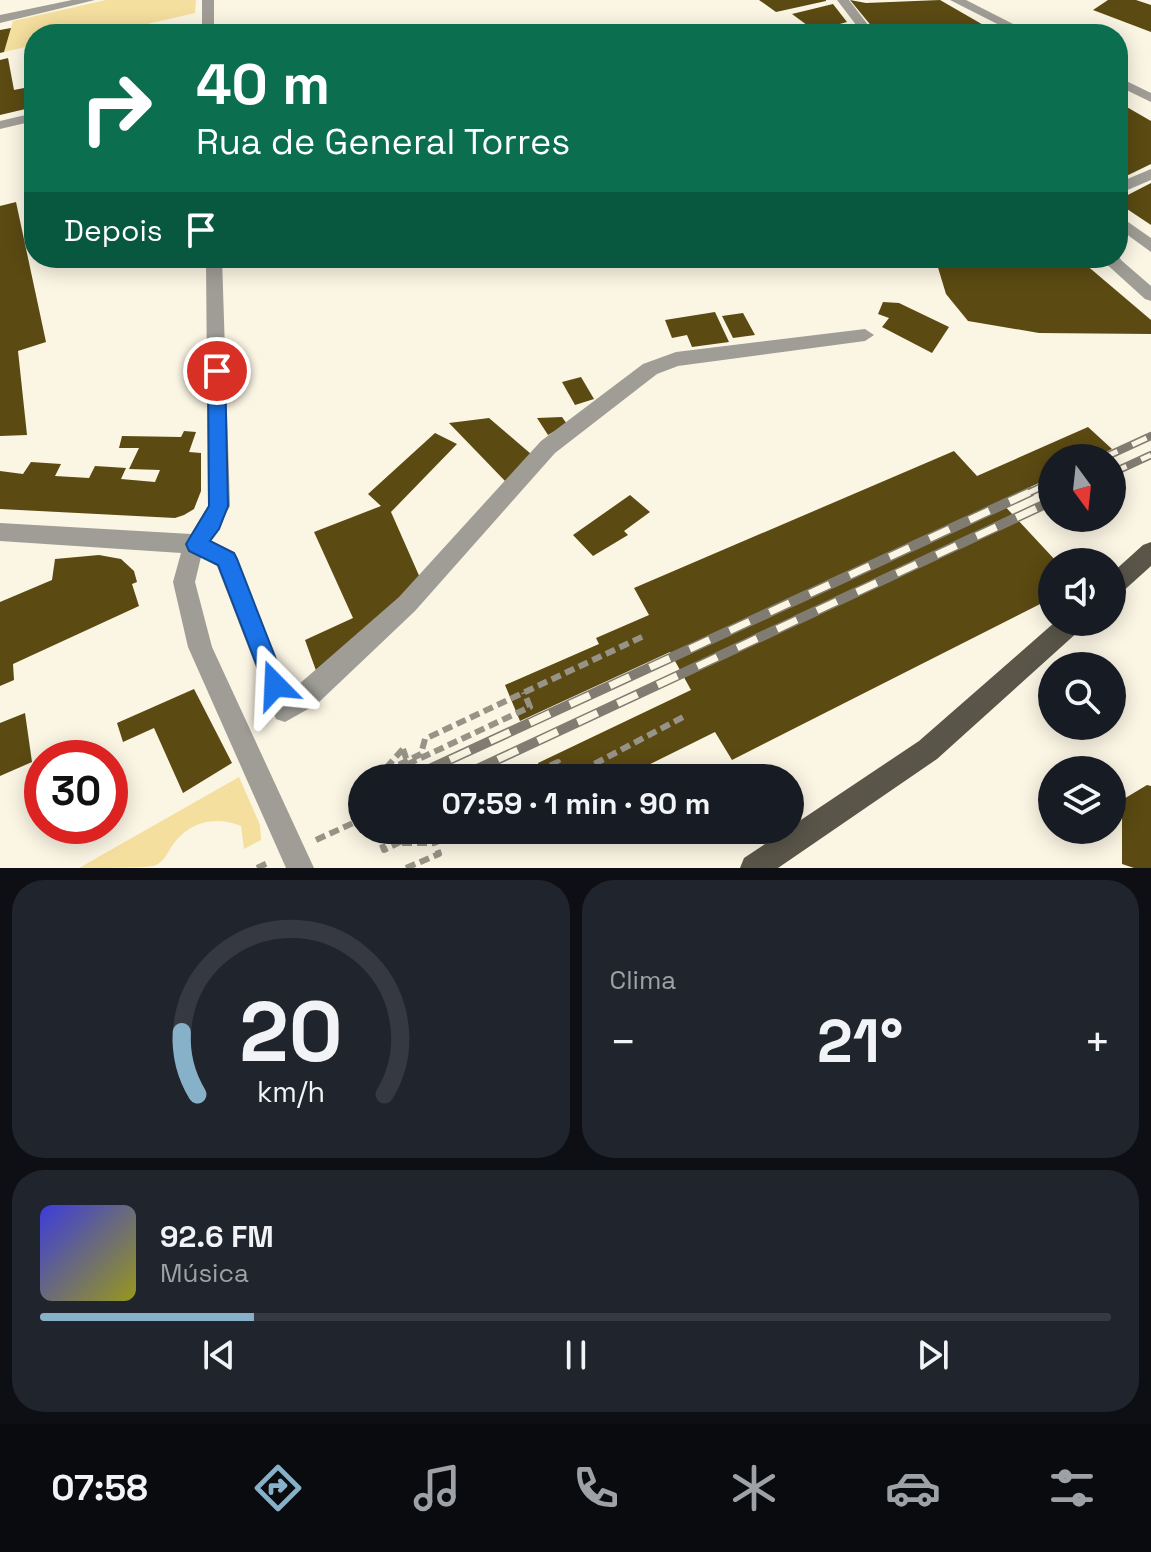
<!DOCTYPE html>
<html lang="pt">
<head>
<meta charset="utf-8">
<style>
	body { margin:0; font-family:"Space Grotesk",sans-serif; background:#20242c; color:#f1f3f6; height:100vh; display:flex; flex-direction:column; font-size:30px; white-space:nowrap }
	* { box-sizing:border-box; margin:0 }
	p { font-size:26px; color:#9ea1a6 }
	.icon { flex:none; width:44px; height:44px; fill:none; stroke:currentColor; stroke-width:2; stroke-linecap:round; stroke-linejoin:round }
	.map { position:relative; height:868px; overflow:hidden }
	.details { display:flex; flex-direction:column; gap:12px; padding:12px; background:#0d0f14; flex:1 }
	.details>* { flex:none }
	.hud { position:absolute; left:24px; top:24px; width:1104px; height:244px; border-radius:32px; box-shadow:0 4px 20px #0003; background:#0b6e4f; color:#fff; overflow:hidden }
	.needle { width:52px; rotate:165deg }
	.buttons { position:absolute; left:1038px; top:444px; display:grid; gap:16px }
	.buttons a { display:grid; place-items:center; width:88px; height:88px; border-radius:50%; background:#171b24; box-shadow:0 4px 20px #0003; font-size:40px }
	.speed { position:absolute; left:24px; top:740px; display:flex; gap:16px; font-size:40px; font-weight:700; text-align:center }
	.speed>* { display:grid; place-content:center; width:104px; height:104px; border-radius:50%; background:#171b24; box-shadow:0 4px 20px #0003; line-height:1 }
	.speed .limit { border:12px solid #d22; background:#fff; color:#111 }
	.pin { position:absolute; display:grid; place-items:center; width:68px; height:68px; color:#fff; margin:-34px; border:4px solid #fff; border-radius:50%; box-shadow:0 2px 8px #0007 }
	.me { position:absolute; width:88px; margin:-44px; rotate:339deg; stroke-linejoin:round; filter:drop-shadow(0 0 6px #0008) }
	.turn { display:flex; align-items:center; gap:28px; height:168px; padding:0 40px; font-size:36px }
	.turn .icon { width:104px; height:104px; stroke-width:2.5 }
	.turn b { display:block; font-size:56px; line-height:68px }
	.then { display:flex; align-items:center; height:76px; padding:0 40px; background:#0003; gap:16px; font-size:30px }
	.big { font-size:60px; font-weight:800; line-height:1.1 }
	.details .tile { flex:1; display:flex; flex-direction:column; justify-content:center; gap:12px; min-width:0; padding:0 28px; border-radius:32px; background:#20242c }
	.details .dial { align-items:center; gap:0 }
	.dial svg { height:208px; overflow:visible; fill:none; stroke:#363941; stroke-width:7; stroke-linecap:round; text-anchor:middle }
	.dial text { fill:#f1f3f6; stroke:none }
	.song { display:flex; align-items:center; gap:24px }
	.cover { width:96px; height:96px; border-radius:12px; background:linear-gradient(135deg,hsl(240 70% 55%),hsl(60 70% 35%)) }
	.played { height:8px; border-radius:4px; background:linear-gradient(90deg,#86b1c8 20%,#363941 20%) }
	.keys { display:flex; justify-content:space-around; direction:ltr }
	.heat { display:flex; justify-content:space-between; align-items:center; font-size:44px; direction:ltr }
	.details .tiles { flex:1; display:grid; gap:12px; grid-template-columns:1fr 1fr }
	.tile:last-child { grid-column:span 2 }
	.trip { position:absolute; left:348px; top:764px; width:456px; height:80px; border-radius:40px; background:#171b24; box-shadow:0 4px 20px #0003; font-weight:800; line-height:80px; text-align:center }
	.tab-bar { display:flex; height:128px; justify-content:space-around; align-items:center; background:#090b0e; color:#9ea1a6 }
	.tab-bar .icon { width:56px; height:56px }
	.tab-bar .selected { color:#86b1c8 }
	.tab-bar b { font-size:36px; color:#f1f3f6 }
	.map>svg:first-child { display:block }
</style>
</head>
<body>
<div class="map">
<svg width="1151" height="868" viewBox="0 0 1151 868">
	<rect width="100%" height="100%" fill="#fbf5e4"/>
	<g fill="#f5df9e">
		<polygon points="106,0 196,0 195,13 104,34 34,34 34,45 4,52 13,21"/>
		<path d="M239 777 260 825 261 840 244 849 241 826C216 816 191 821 174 843 167 852 166 861 154 866 137 868 99 868 79 868Z"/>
	</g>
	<g fill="#5b4a12">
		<polygon points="759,0 826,0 826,1 776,12"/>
		<polygon points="850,0 866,3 940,0 999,34 878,34"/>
		<polygon points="1108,0 1136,0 1151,5 1151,32 1093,10"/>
		<polygon points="833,4 847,22 815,31 792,14"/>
		<polygon points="852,27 857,34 815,34 829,29 832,32"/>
		<polygon points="11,28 4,52 0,53 0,30"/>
		<polygon points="8,58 14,90 34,86 34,107 0,115 0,60"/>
		<polygon points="1118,102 1151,121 1151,164 1118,180"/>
		<polygon points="1151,183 1151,225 1118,203 1118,200"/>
		<polygon points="16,202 46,342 18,351 27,435 0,436 0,206"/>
		<polygon points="946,258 1078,258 1151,320 1151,334 1039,333 968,321 946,294 936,261"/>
		<polygon points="883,302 899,303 949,327 932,353 882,327 889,318 878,314"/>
		<polygon points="715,312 729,342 692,347 687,335 672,338 665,320"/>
		<polygon points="743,313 755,335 733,338 722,316"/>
		<polygon points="581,377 594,399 575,405 562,382"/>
		<polygon points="562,417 567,424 548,435 537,418"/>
		<polygon points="489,418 531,454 506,482 449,423"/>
		<polygon points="1088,427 1112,449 1094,458 1052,458 1052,477 1000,501 1057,562 1052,562 1052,598 732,760 715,732 622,778 544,778 538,763 691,690 670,652 520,721 505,685 599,644 596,638 649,615 634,588 954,451 977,476"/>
		<polygon points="184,431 196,432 189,452 201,453 201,491 194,509 184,515 175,518 0,509 0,471 23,474 31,462 61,464 55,476 89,478 95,466 111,467 126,468 121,479 155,482 160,470 129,469 139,448 119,448 122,436 181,437"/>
		<polygon points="435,433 457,444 391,512 421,580 318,676 305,640 353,618 314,532 381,506 368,494"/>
		<polygon points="630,495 650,512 624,531 628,535 593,556 573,535"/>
		<polygon points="99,555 121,559 134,571 137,582 132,584 139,606 13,664 14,680 0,686 0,602 52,580 55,559"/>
		<polygon points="194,689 232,763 183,793 154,728 123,742 117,723"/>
		<polygon points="25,713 32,762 0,776 0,723"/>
		<polygon points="1147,785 1151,786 1151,868 1134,868 1122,864 1122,800"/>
	</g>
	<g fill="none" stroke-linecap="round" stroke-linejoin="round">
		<g stroke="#979387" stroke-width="6" stroke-dasharray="10 5" stroke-linecap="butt">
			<polyline points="403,749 408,764 530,707 524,692"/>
			<polyline points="386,768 403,749"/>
			<polyline points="372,778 421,754 425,739 644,636"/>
			<polyline points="523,778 558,762 566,778"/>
			<polyline points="568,778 685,716"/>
			<polyline points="377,830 384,850 424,830"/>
			<polyline points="316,840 362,819"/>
			<polyline points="402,843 434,843"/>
			<polyline points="257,868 270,862"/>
			<polyline points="406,868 439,854 430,830"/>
		</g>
		<g fill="#9f9d96" fill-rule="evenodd">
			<polygon points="72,0 95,0 0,23 0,15"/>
			<rect x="202" y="0" width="12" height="34"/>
			<polygon points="837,0 849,0 875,34 863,34"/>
			<polygon points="950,0 966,0 1033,34 1017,34"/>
			<polygon points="1118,77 1151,93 1151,102 1118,86"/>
			<polygon points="34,113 34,121 0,129 0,121"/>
			<polygon points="1151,169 1151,180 1118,194 1118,183"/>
			<polygon points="1118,215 1151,238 1151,252 1118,228"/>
			<polygon points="1118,254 1121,260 1151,286 1151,301 1145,299 1102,260 1118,258"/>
			<polygon points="206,258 222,258 230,506 211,541 234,552 290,692 399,597 541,441 643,364 676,352 865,329 874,335 865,341 678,366 657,374 555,453 415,611 317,704 285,722 276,719 217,566 201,557 195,582 212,647 314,868 286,868 188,647 173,582 181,553 0,541 0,523 191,534 208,506"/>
		</g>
		<g fill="#595549" fill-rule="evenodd">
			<polygon points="1151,542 1151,566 1120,594 1112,597 1112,573 1143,545"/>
			<polygon points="1055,622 1084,622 1080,630 937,759 778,868 740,868 744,858 919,741"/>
		</g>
		<defs>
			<g id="rail-far1">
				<polyline points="1103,458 1151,436"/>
				<polyline points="1112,473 1151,455"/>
				<polyline points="1026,494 1052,482"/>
			</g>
			<g id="rail">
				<polyline points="410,778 1030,492"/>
				<polyline points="458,778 1052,501"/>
			</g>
		</defs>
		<use href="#rail-far1" stroke="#807c71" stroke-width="8"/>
		<use href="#rail" stroke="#807c71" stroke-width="10"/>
		<use href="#rail-far1" stroke="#fbf5e4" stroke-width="5" stroke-dasharray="16" stroke-linecap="butt"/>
		<use href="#rail" stroke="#fbf5e4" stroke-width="7" stroke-dasharray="22" stroke-linecap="butt"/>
	</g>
	<polygon fill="#1a73e8" stroke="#114b97" stroke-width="2" points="217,365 225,371 228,506 219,529 210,541 234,553 237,559 286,685 283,692 275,696 267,692 218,565 189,551 186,544 209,506 208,371"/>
</svg>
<div class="buttons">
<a><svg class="needle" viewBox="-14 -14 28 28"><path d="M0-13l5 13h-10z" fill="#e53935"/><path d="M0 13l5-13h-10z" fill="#9ea1a6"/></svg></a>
<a><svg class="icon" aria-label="sound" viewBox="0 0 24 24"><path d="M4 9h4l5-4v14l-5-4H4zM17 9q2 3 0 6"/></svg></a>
<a><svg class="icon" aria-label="search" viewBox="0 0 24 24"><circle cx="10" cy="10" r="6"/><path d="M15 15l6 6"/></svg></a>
<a><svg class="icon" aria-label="layers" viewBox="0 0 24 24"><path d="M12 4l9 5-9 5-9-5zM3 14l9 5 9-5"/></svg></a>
</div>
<div class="speed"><div class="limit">30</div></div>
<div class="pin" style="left:217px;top:371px;background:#d93025"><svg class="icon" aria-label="arrive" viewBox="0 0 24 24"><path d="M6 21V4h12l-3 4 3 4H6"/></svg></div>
<svg class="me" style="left:275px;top:685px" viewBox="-20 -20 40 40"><path d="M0-17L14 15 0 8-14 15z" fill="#1a73e8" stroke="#fff" stroke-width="4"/></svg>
<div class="trip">07:59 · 1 min · 90 m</div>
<div class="hud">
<div class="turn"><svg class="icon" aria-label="right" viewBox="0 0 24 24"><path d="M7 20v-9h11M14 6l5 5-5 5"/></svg><div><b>40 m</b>Rua de General Torres</div></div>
<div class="then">Depois<svg class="icon" aria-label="arrive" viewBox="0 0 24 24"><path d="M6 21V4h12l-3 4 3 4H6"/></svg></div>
</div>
</div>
<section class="details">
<div class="tiles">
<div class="tile dial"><svg viewBox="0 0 100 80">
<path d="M14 69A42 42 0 1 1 86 69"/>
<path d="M14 69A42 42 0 0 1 8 45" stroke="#86b1c8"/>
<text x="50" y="56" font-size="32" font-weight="700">20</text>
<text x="50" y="72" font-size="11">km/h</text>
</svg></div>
<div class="tile"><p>Clima</p>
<div class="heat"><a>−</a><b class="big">21°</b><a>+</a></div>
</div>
<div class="tile">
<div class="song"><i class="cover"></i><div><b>92.6 FM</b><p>Música</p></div></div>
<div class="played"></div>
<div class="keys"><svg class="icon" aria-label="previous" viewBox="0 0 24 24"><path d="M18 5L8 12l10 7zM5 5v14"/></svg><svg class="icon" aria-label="pause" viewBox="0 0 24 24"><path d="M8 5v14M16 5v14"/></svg><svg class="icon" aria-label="next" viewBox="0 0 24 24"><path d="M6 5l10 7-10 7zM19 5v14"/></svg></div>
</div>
</div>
</section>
<nav class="tab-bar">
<b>07:58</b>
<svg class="icon selected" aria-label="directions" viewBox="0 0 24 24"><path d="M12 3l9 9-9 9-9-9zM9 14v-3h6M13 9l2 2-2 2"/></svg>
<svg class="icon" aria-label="music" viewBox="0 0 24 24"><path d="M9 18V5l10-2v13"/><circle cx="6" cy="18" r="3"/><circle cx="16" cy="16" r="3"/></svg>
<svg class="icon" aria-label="phone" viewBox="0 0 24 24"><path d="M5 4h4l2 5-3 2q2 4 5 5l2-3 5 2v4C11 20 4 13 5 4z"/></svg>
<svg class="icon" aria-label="climate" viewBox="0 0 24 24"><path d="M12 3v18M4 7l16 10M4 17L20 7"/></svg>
<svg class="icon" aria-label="car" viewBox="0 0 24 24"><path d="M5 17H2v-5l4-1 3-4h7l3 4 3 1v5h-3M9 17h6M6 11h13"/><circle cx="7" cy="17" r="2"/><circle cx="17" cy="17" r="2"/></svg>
<svg class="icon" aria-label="filters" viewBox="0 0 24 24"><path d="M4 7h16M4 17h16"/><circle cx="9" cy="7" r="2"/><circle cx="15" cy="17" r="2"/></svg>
</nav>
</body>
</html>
